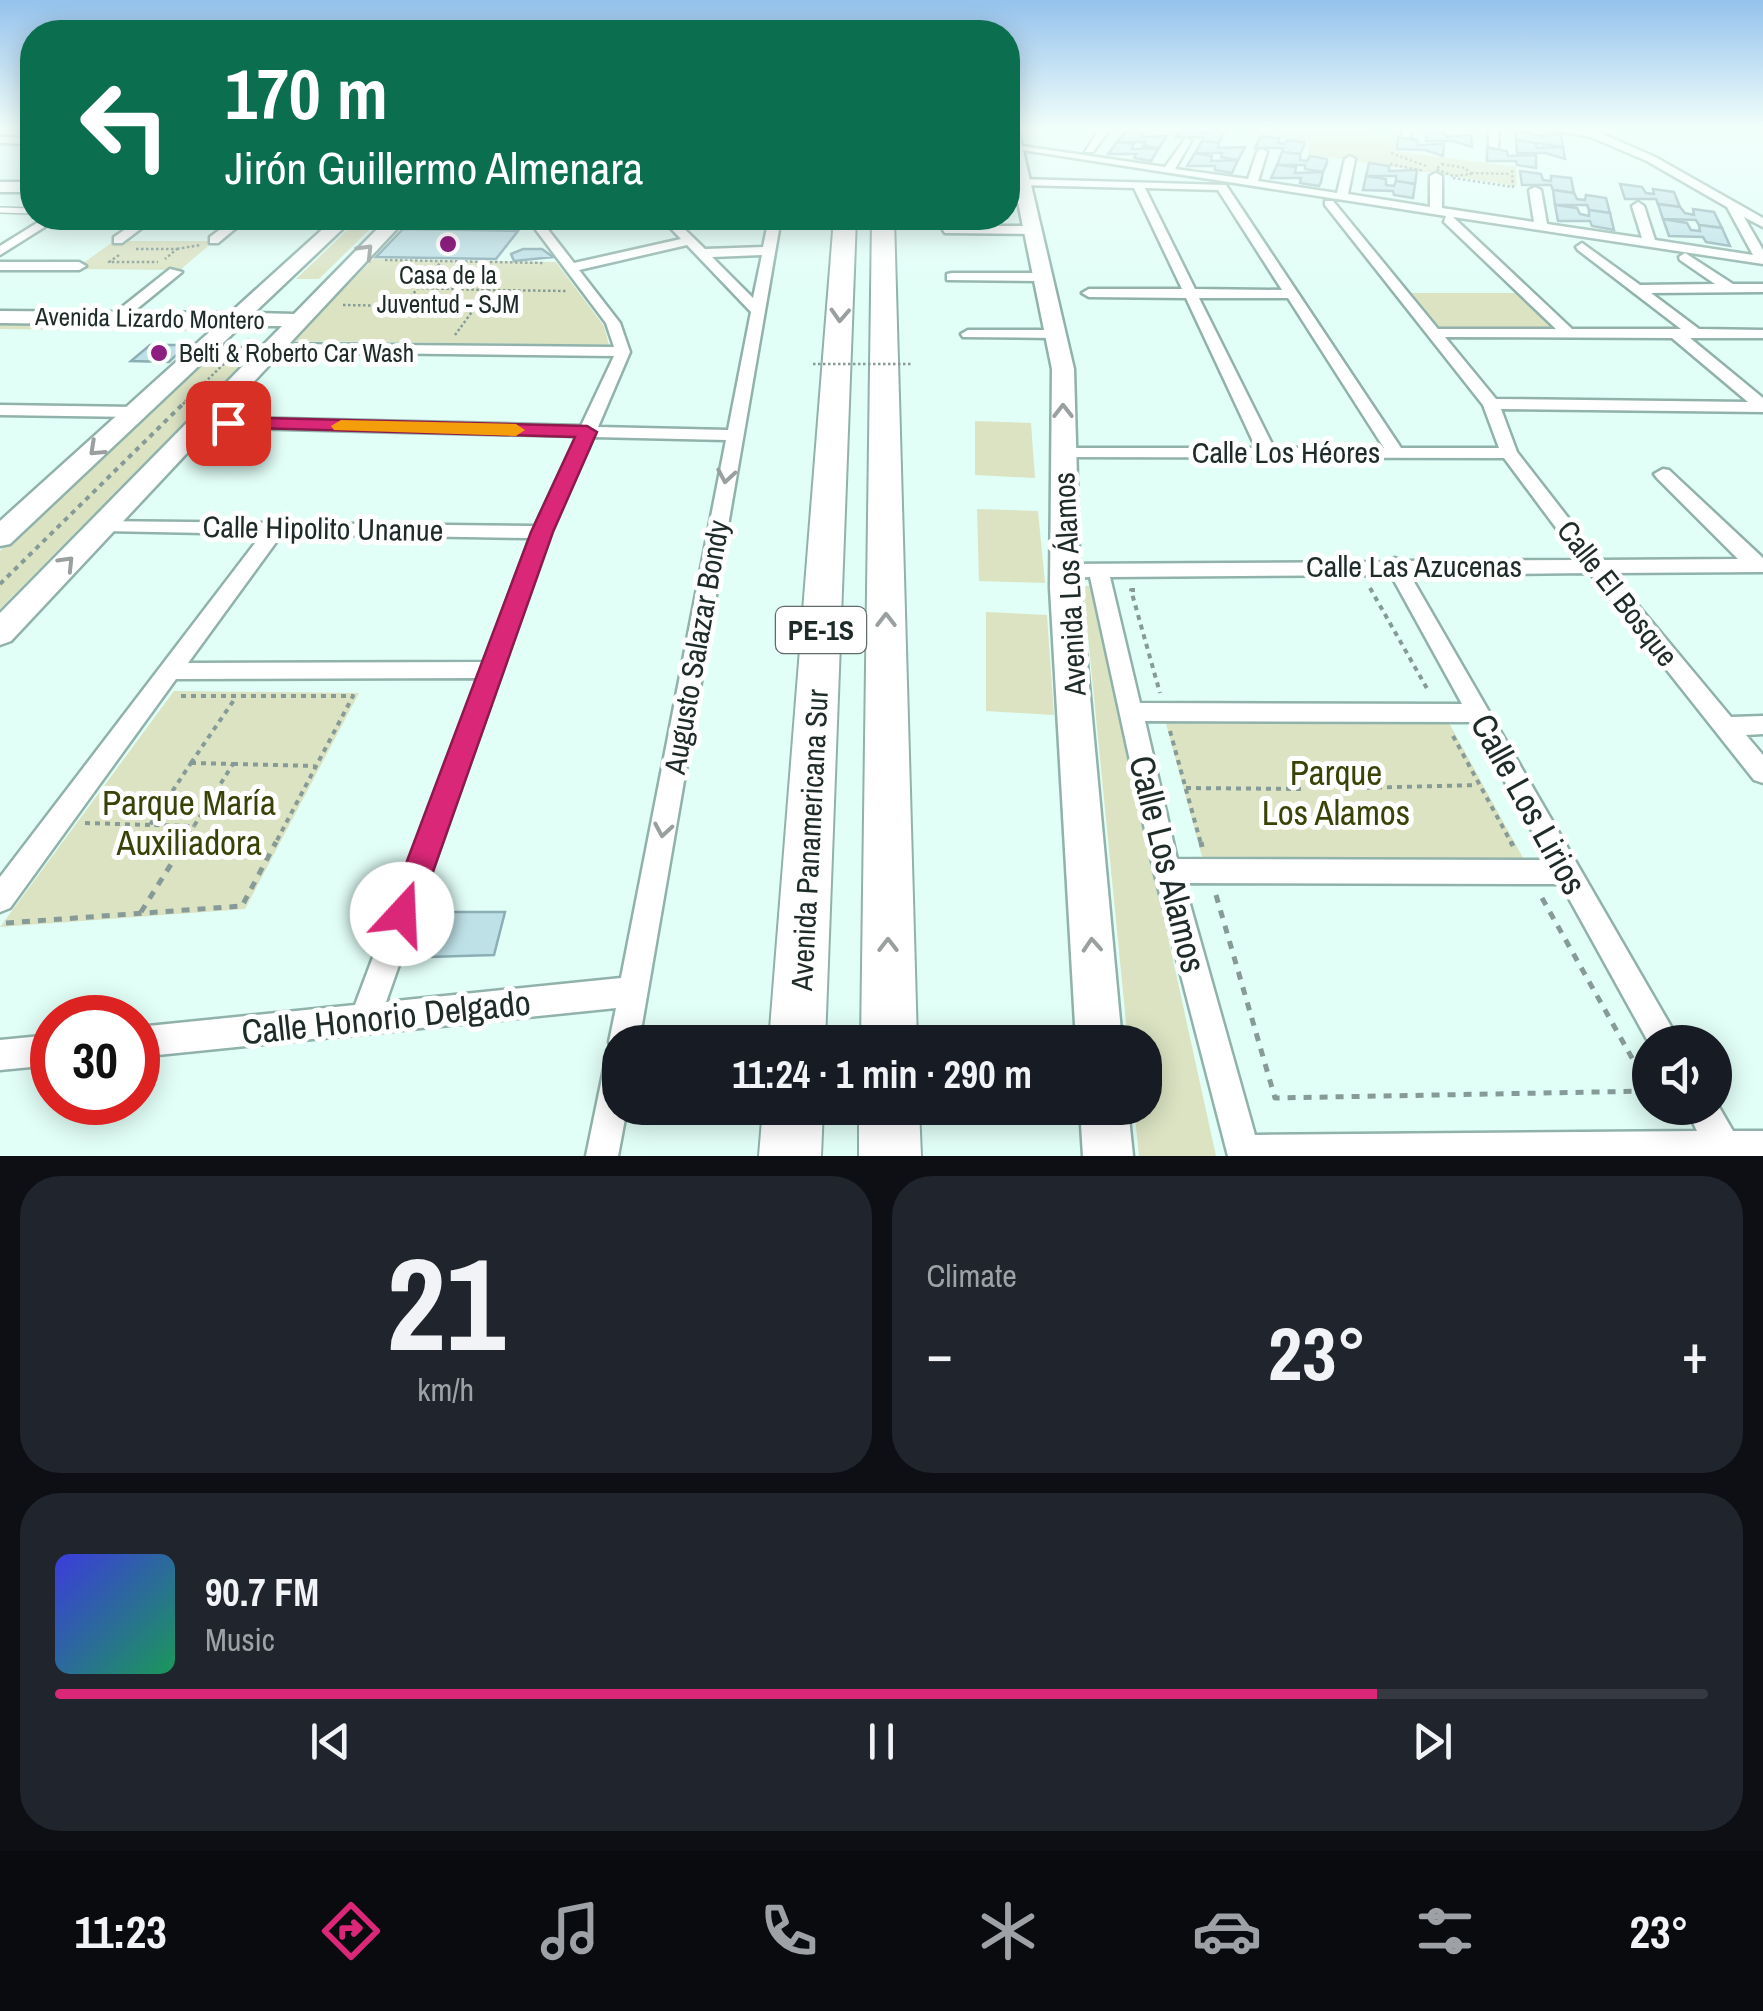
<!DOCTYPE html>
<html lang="en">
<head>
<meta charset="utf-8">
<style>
	body { margin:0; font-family:"Archivo Narrow",sans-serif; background:#20242c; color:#f1f3f6; height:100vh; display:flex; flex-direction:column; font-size:38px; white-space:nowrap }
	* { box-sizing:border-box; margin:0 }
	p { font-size:32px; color:#9ea1a6 }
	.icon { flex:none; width:55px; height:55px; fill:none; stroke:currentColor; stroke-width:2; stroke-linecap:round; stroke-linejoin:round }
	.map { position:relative; height:1156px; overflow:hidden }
	.sheet { display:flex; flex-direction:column; gap:20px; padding:20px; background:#0d0f14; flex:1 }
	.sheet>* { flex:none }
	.banner { position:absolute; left:20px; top:20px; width:1000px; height:210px; border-radius:40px; box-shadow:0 5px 25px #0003; background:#0b6e4f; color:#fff; overflow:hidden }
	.controls { position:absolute; left:1632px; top:1025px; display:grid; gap:20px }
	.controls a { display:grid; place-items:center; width:100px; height:100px; border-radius:50%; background:#171b24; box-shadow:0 5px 25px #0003; font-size:50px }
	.speed { position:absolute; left:30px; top:995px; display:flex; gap:20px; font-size:50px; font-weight:700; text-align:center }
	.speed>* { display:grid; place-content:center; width:130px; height:130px; border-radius:50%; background:#171b24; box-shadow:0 5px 25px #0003; line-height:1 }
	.speed .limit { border:15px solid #d22; background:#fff; color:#111 }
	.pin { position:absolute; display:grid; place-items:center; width:85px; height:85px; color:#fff; margin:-42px; border-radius:20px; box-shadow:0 5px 15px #0006 }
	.me { position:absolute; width:110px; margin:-55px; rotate:20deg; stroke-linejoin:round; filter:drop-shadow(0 0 8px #0008) }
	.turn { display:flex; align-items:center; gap:35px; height:210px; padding:0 40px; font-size:45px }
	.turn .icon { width:130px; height:130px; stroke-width:2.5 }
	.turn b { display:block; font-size:70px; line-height:85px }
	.big { font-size:75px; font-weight:700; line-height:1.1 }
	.sheet .tile { flex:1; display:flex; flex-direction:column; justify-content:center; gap:15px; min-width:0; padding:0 35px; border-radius:40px; background:#20242c }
	.sheet .dial { align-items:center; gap:0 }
	.dial b { font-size:130px; line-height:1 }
	.song { display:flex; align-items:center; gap:30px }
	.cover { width:120px; height:120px; border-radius:15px; background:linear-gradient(135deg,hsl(240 70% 55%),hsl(150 70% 35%)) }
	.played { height:10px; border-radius:5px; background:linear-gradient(90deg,#db2777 80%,#363941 80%) }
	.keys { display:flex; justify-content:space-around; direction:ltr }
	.heat { display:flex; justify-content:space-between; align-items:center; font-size:55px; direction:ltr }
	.sheet .tiles { flex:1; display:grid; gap:20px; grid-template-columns:1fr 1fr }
	.tile:last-child { grid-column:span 2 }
	.trip { position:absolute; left:602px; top:1025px; width:560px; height:100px; border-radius:40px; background:#171b24; box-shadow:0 5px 25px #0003; font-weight:700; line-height:100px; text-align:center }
	.tab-bar { display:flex; height:160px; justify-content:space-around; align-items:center; background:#090b0e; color:#9ea1a6 }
	.tab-bar .icon { width:70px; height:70px }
	.tab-bar .on { color:#db2777 }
	.tab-bar b { font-size:45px; color:#f1f3f6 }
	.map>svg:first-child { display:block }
</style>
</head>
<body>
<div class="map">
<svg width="1763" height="1156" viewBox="0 0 1763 1156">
	<rect width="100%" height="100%" fill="#e1fef7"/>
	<g fill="#dbe3c3">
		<polygon points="1282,129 1328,129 1396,139 1395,151 1516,167 1517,186 1308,154 1310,142 1278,137"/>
		<polygon points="360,218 381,218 319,279 296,279"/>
		<polygon points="114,241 214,241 180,270 75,269"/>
		<polygon points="373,259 556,262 604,326 609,345 292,341"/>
		<polygon points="1406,293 1526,293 1568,333 1438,333"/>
		<polygon points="0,323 203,325 197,331 0,329"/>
		<polygon points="202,360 246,360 0,609 0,551"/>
		<polygon points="975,421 1031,423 1035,478 975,475"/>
		<polygon points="977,509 1038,511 1045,583 979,581"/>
		<polygon points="1083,586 1091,586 1216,1156 1139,1156 1134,1108 1145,1108 1145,1042 1128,1042"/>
		<polygon points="986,612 1047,615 1054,715 986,711"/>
		<polygon points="174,691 359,693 245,909 0,927"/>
		<polygon points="1165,720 1448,721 1527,865 1204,864"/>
	</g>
	<g fill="#bee1e8" stroke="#8caeb5" stroke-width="2.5">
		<polygon points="1180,129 1206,133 1209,129 1225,131 1219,143 1202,141 1203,137 1176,137"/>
		<polygon points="1515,129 1543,137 1544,133 1561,135 1563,147 1516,140"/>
		<polygon points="1127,130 1143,132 1141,137 1167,136 1159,148 1143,146 1145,142 1117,142"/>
		<polygon points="1426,130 1445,132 1446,137 1471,135 1472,147 1453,141 1426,141"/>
		<polygon points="1261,136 1279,138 1278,143 1284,144 1288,140 1304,142 1304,146 1300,154 1282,152 1283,148 1255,148"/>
		<polygon points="1398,137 1417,140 1418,145 1444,144 1443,156 1425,150 1397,149"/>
		<polygon points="1516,140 1535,143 1537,148 1563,147 1565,159 1545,153 1517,153"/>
		<polygon points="1202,141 1219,143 1218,148 1245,147 1238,160 1221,157 1222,153 1195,153"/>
		<polygon points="1117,142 1134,144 1132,149 1159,148 1151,161 1134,158 1136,154 1108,154"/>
		<polygon points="1487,148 1507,151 1508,156 1536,155 1536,168 1517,165 1516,161 1487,161"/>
		<polygon points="1282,152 1300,154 1300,160 1307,161 1310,156 1327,159 1327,163 1323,172 1305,169 1305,165 1277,165"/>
		<polygon points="1195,153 1212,156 1211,161 1238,160 1232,173 1215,170 1215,166 1187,166"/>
		<polygon points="1369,163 1389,166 1389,171 1417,170 1415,184 1396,181 1396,176 1366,176"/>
		<polygon points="1277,165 1296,167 1295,173 1323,172 1321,182 1319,186 1300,183 1301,178 1271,178"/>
		<polygon points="1520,171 1541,174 1543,180 1551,181 1551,176 1571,178 1574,193 1553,190 1551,185 1522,185"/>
		<polygon points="1366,176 1386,179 1386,185 1394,186 1396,181 1415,184 1413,198 1394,195 1393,191 1363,190"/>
		<polygon points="1620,184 1642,187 1646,193 1654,194 1653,189 1674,192 1680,207 1658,204 1656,199 1625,199"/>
		<polygon points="1553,190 1574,193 1577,199 1585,200 1586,195 1606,198 1610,213 1589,210 1587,205 1555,205"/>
		<polygon points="1658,204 1680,207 1685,213 1694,215 1693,209 1714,212 1722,228 1699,225 1696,220 1663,219"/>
		<polygon points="1555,205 1577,208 1580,214 1589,216 1589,210 1610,213 1614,230 1592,226 1590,221 1558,221"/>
		<polygon points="411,218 462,218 457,223 407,222"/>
		<polygon points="1663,219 1687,223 1691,230 1700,231 1699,225 1722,228 1730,246 1706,242 1703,237 1669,236"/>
		<polygon points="403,229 518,231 496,259 376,257"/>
		<polygon points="523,249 542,249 553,257 514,261 511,254"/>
		<polygon points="150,345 187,345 169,362 131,361"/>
		<polygon points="412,912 505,912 494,955 395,958"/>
	</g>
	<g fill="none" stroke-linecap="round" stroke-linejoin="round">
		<defs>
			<polyline id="lane" points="0,210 32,211"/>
			<g id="street">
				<polygon points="1094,129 1104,129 1107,133 1093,152 1085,152 1097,133"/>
				<polygon points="1402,129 1412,129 1410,137 1402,137"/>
				<polygon points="1489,129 1499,129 1498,148 1489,146"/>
				<path d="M1548 129H1591L1655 157 1763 218V227L1744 217 1763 250V264L1453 217 1572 329H1681L1578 250 1576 247 1582 243 1640 285 1715 284 1680 260 1679 257 1685 253 1733 284H1763V292L1651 293 1699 329 1763 330V338H1690L1763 398V412L1501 409 1517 452 1601 560 1738 559 1657 478 1654 474 1663 469 1669 470 1763 558V572L1611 573 1731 717 1763 716V734L1746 735 1763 755V783L1754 780 1590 573 1410 575 1680 1042H1650V1045L1561 884 1184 883 1255 1135 1697 1131 1686 1108H1715V1100L1733 1131H1763V1156H1228L1154 871 1090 577 1065 578 1055 571 1065 564 1387 562 1395 558 1403 561 1580 560 1504 458 1057 457 1054 453 1063 448H1256L1186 298 1089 297 1082 293 1089 289H1182L1134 188 1021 185 1015 182 1021 179 1226 185 1401 448H1499L1483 405 1325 205V201H1333L1438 329H1556L1444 222 1446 216 1010 148 1015 145 1165 167 1186 138 1191 141 1175 169 1248 179 1257 152 1262 149 1267 152 1258 181 1337 193 1345 159 1350 156 1355 159 1348 194 1430 207V176L1436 173 1442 176V208L1534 222 1529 190 1535 187 1541 190 1547 224 1642 238 1632 206 1638 202 1644 206 1655 240 1753 255 1727 207 1647 161 1591 137ZM1145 188 1218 190 1282 290 1195 289ZM1199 298H1288L1384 448H1274ZM1445 337 1672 338 1748 402 1496 399ZM1391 575 1462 704 1140 703 1110 577ZM1145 721 1472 722 1548 860 1177 859Z"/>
				<polygon points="0,137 32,138 32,144 0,143"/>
				<polygon points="45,218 59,218 0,255 0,246"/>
				<polygon points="142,218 155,218 122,243 114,243 114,237"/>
				<polygon points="235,218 248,218 218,243 210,243 210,237"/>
				<path d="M527 218H539L574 263 681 239 661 218H673L705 249 763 247 769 218H781L639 1042H620V1108H627L618 1156H586L605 1064 613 1052 609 1042 616 1008 138 1057V1027L355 1005 478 678 176 679 10 908 0 912V877L262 534 104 531 95 525 97 521 535 526 577 436 199 427 191 422 199 417 581 426 614 356 275 352 268 348 275 344 614 347 606 323ZM687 245 751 312 728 430 598 427 630 352 620 323 579 270ZM762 255 753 298 712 257ZM593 437 726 440 621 978 386 1002 551 532ZM282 534 530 538 484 662 188 663Z"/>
				<polygon points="949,226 1032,226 1038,230 1032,234 945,233 943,230"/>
				<polygon points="0,262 79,262 86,266 79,270 0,270"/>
				<polygon points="170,269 182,272 122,321 112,321 112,315"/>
				<polygon points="952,273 1042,273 1049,277 1042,281 947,280 947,274"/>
				<polygon points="968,330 1055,330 1062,334 1055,338 963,337 961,334"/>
				<polygon points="0,405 135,407 143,412 135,417 0,415"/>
				<polygon points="52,1035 52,1065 0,1070 0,1040"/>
			</g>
			<g id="secondary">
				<polygon points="1008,129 1018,129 1074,369 1080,588 1122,1042 1076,1042 1050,588 1052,369 1008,153"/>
				<rect x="0" y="182" width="32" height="10"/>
				<polygon points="335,218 354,218 254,313 294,314 388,218 407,218 11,641 0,645 0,613 282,326 241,326 10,544 0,546 0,521 216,326 0,323 0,311 230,313"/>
				<polygon points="1080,1108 1128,1108 1133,1156 1083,1156"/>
			</g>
			<g id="highway">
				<polygon points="834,218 856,218 825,1042 769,1042"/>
				<polygon points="872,218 894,218 917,1042 861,1042"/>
				<polygon points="763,1108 823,1108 821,1156 759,1156"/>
				<polygon points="859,1108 919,1108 921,1156 859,1156"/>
			</g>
		</defs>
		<use href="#lane" stroke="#90b2aa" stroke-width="8"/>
		<use href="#street" stroke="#90b2aa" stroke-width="5"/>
		<use href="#secondary" stroke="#90b2aa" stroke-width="5"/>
		<use href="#highway" stroke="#90b2aa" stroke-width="4"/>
		<g stroke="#869b97" stroke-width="2.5" stroke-dasharray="2.5 2.5" stroke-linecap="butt">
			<polyline points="1391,153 1426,166"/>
			<polyline points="1390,164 1424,171"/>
			<polygon points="1442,164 1465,168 1471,174 1453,176 1436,169"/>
			<polyline points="1471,173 1511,174"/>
			<polyline points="1453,178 1513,187 1512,168"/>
			<polyline points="136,249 177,249 165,259"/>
			<polyline points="177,249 200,245"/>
			<polyline points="119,255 109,262 158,262"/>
			<polyline points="385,260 545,263"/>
			<polyline points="418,288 441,262"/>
			<polyline points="488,290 568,291"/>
			<polyline points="343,305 403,306"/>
			<polyline points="455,335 488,290 418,288 403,306 475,307"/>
			<polyline points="183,404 250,338"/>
		</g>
		<g stroke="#869b97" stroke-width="4" stroke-dasharray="5 5" stroke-linecap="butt">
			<polyline points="0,584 186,401"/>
			<polyline points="1370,588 1429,692"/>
			<polyline points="1135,590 1131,590 1160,693"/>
			<polyline points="181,696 353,696 275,844"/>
			<polyline points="1170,731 1201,844"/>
			<polyline points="1453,736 1512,844"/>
			<polyline points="191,763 236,697"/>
			<polygon points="191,763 233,764 194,826 150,825"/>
			<polyline points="233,764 314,766"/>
			<polyline points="1186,788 1302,789"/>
			<polyline points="1357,788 1477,785"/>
			<polyline points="85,823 150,825"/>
			<polyline points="183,844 194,826"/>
		</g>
		<g stroke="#869b97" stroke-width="5" stroke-dasharray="8 8" stroke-linecap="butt">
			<polyline points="1201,842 1202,847"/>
			<polyline points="1511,842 1513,846"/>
			<polyline points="1216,895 1275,1098 1650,1091"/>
			<polyline points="1542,898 1650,1090"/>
			<polyline points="141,912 185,842"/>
			<polyline points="6,923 242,906 276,842"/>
		</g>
		<use href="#lane" stroke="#fff" stroke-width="5"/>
		<use href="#street" fill="#fff" fill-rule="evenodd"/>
		<use href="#secondary" fill="#fff" fill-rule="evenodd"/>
		<use href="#highway" fill="#fff" fill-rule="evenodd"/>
		<polyline stroke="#869b97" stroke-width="2.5" stroke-dasharray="2.5 2.5" stroke-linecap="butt" points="813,364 911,364"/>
	</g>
	<defs><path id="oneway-chevron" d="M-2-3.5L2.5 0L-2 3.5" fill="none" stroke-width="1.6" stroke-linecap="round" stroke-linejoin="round" transform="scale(2.5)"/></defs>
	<g stroke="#9aa09f">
		<use href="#oneway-chevron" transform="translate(366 251) rotate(-46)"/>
		<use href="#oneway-chevron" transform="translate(840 315) rotate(93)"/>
		<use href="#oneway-chevron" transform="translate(1063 411) rotate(-90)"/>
		<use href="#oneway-chevron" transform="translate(96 449) rotate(137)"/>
		<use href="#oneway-chevron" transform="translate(726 476) rotate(100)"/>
		<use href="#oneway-chevron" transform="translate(67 563) rotate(-46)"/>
		<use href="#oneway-chevron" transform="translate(886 620) rotate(-90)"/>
		<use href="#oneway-chevron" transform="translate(663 830) rotate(100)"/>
		<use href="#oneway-chevron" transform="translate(888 945) rotate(-90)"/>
		<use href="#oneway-chevron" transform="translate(1092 945) rotate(-94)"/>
	</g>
	<linearGradient id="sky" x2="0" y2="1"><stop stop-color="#94c2ec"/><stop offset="0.44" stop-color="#f2fffb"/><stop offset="1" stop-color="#f2fffb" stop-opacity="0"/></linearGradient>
	<rect width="1763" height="291" fill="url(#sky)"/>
	<polygon fill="#db2777" stroke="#8e194d" stroke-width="2.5" points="228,417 587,426 597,432 553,532 418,914 414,924 402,929 391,924 387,914 531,532 575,437 221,427 218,423"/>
	<polygon fill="#f59e0b" points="341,420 516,424 525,430 516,436 334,430 331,426"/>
	<g fill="#8e1e80" stroke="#fff" stroke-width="4">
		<circle cx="448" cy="244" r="10"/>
		<circle cx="159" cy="353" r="10"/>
	</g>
	<g text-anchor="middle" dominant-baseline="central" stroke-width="10" stroke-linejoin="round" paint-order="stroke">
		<g font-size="25" fill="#1e2b29" stroke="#fff">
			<text x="448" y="275">Casa de la<tspan x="448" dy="29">Juventud - SJM</tspan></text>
			<text x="179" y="353" text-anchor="start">Belti &amp; Roberto Car Wash</text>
		</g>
		<g font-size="25" fill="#1e2b29" stroke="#fff">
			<text transform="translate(150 318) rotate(1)">Avenida Lizardo Montero</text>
		</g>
		<rect fill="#fff" stroke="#626b69" stroke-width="2.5" x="776" y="607" width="90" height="46" rx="8"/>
		<g font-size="28" font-weight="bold" fill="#1e2b29">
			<text x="821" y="630">PE-1S</text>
		</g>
		<g font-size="30" fill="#1e2b29" stroke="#fff">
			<text x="1286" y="452">Calle Los Héores</text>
			<text transform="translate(323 528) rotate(1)">Calle Hipolito Unanue</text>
			<text x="1414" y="566">Calle Las Azucenas</text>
			<text transform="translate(1069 584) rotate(-93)">Avenida Los Álamos</text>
			<text transform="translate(1618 593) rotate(52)">Calle El Bosque</text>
			<text transform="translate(696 647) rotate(-80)">Augusto Salazar Bondy</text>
			<text transform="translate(809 840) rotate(-87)">Avenida Panamericana Sur</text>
		</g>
		<g font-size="35" fill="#394306" stroke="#fff">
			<text x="1336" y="772">Parque<tspan x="1336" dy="40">Los Alamos</tspan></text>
			<text x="189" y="802">Parque María<tspan x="189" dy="40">Auxiliadora</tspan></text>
		</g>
		<g font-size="35" fill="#1e2b29" stroke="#fff">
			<text transform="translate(1529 804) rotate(61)">Calle Los Lirios</text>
			<text transform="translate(1168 864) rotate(76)">Calle Los Alamos</text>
			<text transform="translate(386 1017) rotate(-6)">Calle Honorio Delgado</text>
		</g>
	</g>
</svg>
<div class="controls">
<a><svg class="icon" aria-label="sound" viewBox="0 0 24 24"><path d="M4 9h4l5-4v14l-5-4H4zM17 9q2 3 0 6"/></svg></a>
</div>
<div class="speed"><div class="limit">30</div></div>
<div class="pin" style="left:228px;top:423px;background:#d93025"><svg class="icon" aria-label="arrive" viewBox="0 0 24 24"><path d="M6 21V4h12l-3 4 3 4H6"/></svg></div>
<svg class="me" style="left:402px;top:914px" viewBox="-20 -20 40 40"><circle r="19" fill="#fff"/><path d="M0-13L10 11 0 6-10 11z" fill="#db2777"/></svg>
<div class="trip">11:24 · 1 min · 290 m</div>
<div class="banner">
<div class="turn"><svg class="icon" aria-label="left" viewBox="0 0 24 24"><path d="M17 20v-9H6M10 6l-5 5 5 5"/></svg><div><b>170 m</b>Jirón Guillermo Almenara</div></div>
</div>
</div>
<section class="sheet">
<div class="tiles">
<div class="tile dial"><b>21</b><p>km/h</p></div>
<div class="tile"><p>Climate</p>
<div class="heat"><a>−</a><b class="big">23°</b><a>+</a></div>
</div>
<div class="tile">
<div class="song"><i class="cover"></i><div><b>90.7 FM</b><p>Music</p></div></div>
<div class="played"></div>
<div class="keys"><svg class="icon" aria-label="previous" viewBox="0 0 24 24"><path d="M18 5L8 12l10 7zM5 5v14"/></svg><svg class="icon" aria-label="pause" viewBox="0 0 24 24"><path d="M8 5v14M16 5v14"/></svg><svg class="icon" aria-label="next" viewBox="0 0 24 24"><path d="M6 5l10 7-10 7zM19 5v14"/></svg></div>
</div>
</div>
</section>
<nav class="tab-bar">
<b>11:23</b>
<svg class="icon on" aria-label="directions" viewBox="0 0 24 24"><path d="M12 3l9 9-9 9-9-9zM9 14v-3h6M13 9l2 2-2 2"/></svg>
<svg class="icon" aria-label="music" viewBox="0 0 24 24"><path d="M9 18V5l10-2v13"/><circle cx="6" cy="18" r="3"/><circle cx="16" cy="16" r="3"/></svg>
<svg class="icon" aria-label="phone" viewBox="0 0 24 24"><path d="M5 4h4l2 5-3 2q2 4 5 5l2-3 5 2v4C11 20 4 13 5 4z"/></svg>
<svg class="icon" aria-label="climate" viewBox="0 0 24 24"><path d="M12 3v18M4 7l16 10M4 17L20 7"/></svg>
<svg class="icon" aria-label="car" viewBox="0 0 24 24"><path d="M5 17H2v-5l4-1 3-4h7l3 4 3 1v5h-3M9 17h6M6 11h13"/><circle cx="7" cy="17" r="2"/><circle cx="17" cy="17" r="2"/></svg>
<svg class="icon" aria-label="filters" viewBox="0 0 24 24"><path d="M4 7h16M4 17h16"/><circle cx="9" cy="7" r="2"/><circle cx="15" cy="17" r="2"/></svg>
<b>23°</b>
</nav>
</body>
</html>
